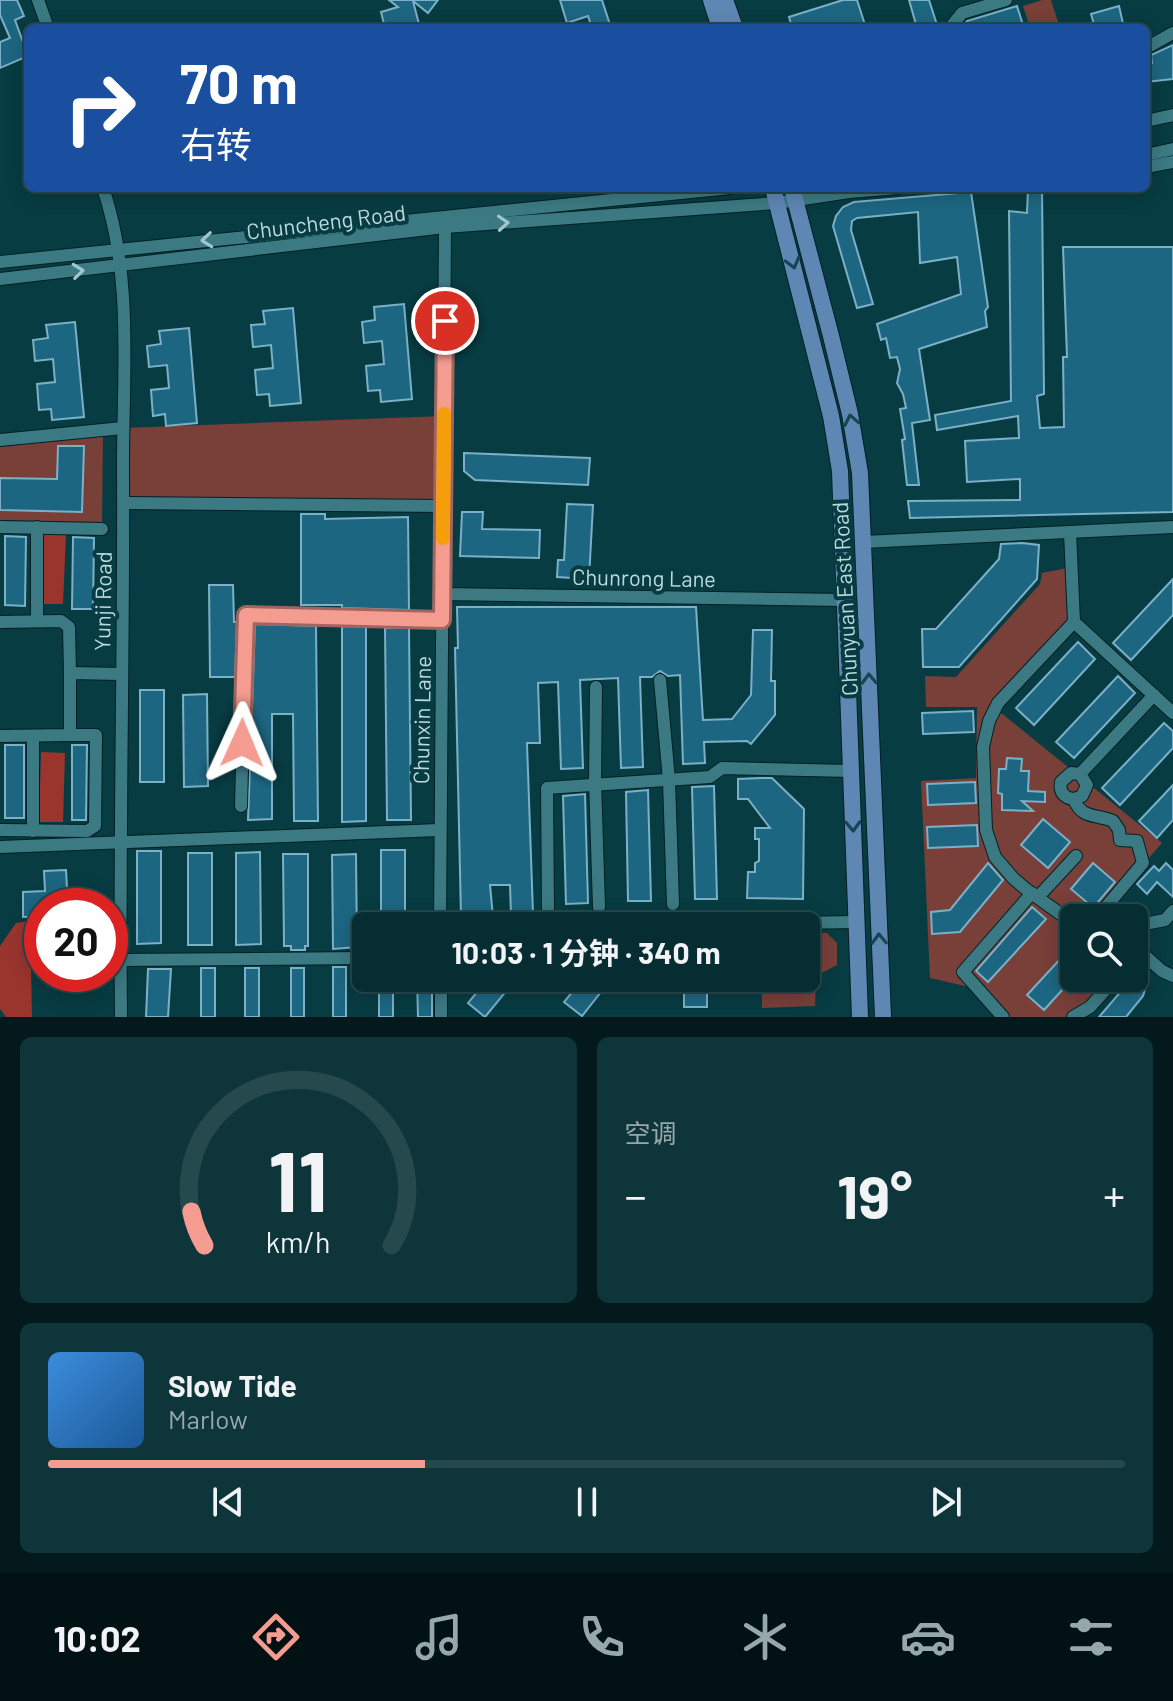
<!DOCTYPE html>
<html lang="zh">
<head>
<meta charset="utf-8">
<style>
	body { margin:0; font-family:Barlow,"Noto Sans SC",sans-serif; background:#0e353a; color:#f1f3f6; height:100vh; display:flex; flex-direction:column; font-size:30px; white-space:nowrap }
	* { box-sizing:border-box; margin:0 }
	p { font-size:26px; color:#97a8ac }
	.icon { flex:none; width:44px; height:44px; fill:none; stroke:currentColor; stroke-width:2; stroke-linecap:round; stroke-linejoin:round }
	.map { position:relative; height:1017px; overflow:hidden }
	.details { display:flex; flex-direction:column; gap:20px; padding:20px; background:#03191c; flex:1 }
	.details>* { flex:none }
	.top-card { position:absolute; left:24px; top:24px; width:1126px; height:168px; border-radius:12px; box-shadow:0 4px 20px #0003,0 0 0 2px #26494d; background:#1a4fa0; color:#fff; overflow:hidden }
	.buttons { position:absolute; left:1060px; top:904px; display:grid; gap:16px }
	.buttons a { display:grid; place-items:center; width:88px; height:88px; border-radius:12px; background:#052d32; box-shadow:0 4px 20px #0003,0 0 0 2px #26494d; font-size:40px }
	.speed { position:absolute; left:24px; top:888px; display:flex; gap:16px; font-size:40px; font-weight:700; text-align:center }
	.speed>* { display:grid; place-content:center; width:104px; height:104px; border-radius:50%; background:#052d32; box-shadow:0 4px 20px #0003,0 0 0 2px #26494d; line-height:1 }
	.speed .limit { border:12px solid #d22; background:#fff; color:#111 }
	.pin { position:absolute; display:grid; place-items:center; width:68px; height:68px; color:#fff; margin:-34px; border:4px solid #fff; border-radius:50%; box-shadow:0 2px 8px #0007 }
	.me { position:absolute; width:88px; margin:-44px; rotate:1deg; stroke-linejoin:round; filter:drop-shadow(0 0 6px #0008) }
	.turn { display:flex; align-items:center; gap:28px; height:168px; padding:0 24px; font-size:36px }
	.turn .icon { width:104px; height:104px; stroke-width:2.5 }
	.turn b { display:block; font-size:56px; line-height:68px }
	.big { font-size:60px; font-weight:700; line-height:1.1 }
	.details .card { flex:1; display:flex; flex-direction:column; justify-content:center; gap:12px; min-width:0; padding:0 28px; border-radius:12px; background:#0e353a }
	.details .dial { align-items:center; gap:0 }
	.dial svg { height:208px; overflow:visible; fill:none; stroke:#26494d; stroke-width:7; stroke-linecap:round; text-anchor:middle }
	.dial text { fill:#f1f3f6; stroke:none }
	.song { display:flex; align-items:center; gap:24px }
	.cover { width:96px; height:96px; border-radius:12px; background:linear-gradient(135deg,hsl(210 70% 55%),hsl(210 70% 35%)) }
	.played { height:8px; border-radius:4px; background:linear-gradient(90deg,#f59c91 35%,#26494d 35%) }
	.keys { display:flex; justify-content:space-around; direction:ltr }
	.heat { display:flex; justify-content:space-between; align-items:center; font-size:44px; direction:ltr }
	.details .tiles { flex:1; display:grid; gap:20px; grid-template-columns:1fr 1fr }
	.card:last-child { grid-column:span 2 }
	.trip { position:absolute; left:352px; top:912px; width:468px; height:80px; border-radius:12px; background:#052d32; box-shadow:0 4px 20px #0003,0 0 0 2px #26494d; font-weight:700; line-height:80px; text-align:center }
	.menu { display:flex; height:128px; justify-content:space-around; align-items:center; background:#021214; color:#97a8ac }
	.menu .icon { width:56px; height:56px }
	.menu .on { color:#f59c91 }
	.menu b { font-size:36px; color:#f1f3f6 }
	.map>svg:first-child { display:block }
</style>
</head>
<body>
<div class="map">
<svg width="1173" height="1017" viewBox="0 0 1173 1017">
	<rect width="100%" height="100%" fill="#073c42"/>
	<g fill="#793f39">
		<polygon points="1042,0 1051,0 1060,28 1030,28 1023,6"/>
		<polygon points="444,416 443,506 124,503 123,428"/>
		<polygon points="103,436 102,523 0,520 0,445"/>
		<polygon points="1072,567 1074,622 995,708 1162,843 1105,908 1116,918 1074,918 1074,978 1116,978 1073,1017 1003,1017 978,989 930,978 921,781 976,778 977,707 926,707 925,676 956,677 1040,584 1042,573"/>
		<polygon points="806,933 827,933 837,943 837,965 816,976 815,1006 762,1008 762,978 806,978"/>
	</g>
	<g fill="#9a352e">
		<polygon points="42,534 66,535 63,604 39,604"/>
		<polygon points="41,752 65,753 63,822 39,822"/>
		<polygon points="30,921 32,1017 6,1017 0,1009 0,946 16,923"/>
	</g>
	<g fill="#1d6682" stroke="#7bb0c7" stroke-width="2">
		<polygon points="0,0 17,0 24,16 15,20 28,56 0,68 0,42 10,38 0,15"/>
		<polygon points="389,0 438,0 428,13 413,1 420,28 385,28 381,12 398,7"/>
		<polygon points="560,0 602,0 611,28 592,28 588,16 567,23"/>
		<polygon points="843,0 857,0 866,28 792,28 789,17"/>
		<polygon points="909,0 929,0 938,28 917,28"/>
		<polygon points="1017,6 1024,28 962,28 967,21"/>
		<polygon points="1119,6 1124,28 1095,28 1091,14"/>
		<polygon points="1173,45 1173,79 1146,82 1146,64 1152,63 1151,55"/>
		<polygon points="1028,188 1042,188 1044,394 1037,396 1040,428 1064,427 1063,357 1067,357 1063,247 1173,247 1173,512 910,518 908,501 1020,500 1020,479 967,482 965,441 1019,438 1018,416 937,430 935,415 1011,401 1009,211 1027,213"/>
		<polygon points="971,192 988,307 985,311 987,327 919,349 930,420 912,423 919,485 907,485 902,440 905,439 900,409 906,408 903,394 897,383 900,369 897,357 890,358 886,338 881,340 877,324 961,294 957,257 920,263 918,212 857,218 852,221 851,230 873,304 857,308 833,226 836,216 843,207 854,202"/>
		<polygon points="404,304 412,399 381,402 380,390 368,391 366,366 384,364 382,341 364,343 362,322 375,320 374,307"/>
		<polygon points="293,308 301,403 270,406 269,394 257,395 255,370 273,368 271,345 253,347 251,325 265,324 263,311"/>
		<polygon points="75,322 84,417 52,420 51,409 39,410 37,384 55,382 53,359 35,361 33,340 48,338 46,325"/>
		<polygon points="189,328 197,423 166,426 165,414 153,416 151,390 169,388 167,365 149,367 147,346 161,344 159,331"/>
		<polygon points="58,446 84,446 82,512 0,510 0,478 57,479"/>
		<polygon points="464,453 590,458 588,485 475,480 464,471"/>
		<polygon points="567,504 593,505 589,579 557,577 558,560 564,560"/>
		<polygon points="462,512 483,512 482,529 540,530 539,558 460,556"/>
		<polygon points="301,514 325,514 325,519 408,517 409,610 342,608 342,605 301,605"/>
		<polygon points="5,536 26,537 25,606 5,605"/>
		<polygon points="73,537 94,538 93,609 72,609"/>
		<polygon points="1022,543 1039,545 1037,579 959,667 923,667 922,629 936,629 999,559 1001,544"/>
		<polygon points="1173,579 1173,615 1131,660 1113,643"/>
		<polygon points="209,585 233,585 234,622 237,622 235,677 210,677"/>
		<polygon points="457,607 696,607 703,720 732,719 751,695 753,630 772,630 771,681 775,681 775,715 751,744 747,741 704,742 705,763 683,764 680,675 668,676 660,671 652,677 640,677 643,767 621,768 618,678 580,680 583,768 561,769 558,682 538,683 540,743 527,743 533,914 511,915 510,885 490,885 493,917 468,918 461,916 455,648 458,648"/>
		<polygon points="255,624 316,626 318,821 294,821 293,714 272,714 272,819 248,820"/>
		<polygon points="342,626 366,627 366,821 342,822"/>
		<polygon points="385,628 409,628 411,820 387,820"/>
		<polygon points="1078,642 1095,659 1034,725 1016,708"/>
		<polygon points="1118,676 1135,693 1074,758 1056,742"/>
		<rect x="140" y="690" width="24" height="92"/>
		<polygon points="207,694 208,786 184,787 183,695"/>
		<polygon points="973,711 974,732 923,734 922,713"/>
		<polygon points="1164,723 1173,731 1173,748 1120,805 1102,788"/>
		<rect x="5" y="745" width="19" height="73"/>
		<polygon points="72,745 87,745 86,820 72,820"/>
		<polygon points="1007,758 1022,759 1021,771 1029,771 1028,791 1045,792 1045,802 1022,801 1033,811 1002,810 1002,794 998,793 999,769 1006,769"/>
		<polygon points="761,778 772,778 804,809 803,899 747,898 748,872 755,872 755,863 759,861 759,839 755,839 755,828 770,828 748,799 738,799 738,779"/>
		<polygon points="975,782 976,803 928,805 927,784"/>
		<polygon points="1173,785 1173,820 1157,838 1139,821"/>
		<polygon points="714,786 717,899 695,899 692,787"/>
		<polygon points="648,790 651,901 628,901 626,792"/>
		<polygon points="585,794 588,903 566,904 563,796"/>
		<polygon points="1043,819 1070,842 1048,868 1021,845"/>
		<polygon points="977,825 978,846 928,848 927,827"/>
		<rect x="381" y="850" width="24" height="76"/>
		<polygon points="137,851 161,851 161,943 137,944"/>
		<polygon points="260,852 261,944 236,945 236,853"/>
		<rect x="188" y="853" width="24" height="92"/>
		<polygon points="283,854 308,854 308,946 305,946 305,950 291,950 291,946 284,946"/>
		<polygon points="356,854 357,947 333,949 332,855"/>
		<polygon points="988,863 1003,880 960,932 932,934 931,912 950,910"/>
		<polygon points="1093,863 1115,882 1098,902 1096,910 1071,889"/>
		<polygon points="1166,863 1173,870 1173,897 1157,882 1147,894 1137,884 1154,866 1159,871"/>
		<polygon points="66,870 68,906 42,906 42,916 23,917 23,892 45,891 44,871"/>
		<polygon points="1032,907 1046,919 988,982 976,971"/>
		<polygon points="1074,944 1074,977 1044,1010 1027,995"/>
		<rect x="333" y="967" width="13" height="50"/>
		<rect x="201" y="968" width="14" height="49"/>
		<rect x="245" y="968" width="14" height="49"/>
		<rect x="291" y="968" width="13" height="49"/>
		<polygon points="148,969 171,969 168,1017 146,1017"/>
		<polygon points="1134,972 1149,976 1143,996 1126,1017 1099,1017 1123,989 1127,978 1134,978"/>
		<rect x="379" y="978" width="14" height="39"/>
		<polygon points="417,978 432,978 432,1017 418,1017"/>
		<polygon points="472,978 517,978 485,1017 468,1003 482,986"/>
		<polygon points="570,978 612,978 582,1016 564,1002 578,985"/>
		<rect x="684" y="978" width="23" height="29"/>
	</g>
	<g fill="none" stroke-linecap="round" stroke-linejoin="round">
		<defs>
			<g id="minor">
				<polyline points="38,0 48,28"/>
				<polyline points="950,28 962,13 1006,0"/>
				<polyline points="1146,48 1173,33"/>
				<polyline points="1146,121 1173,115"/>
				<polyline points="1146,155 1173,149"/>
				<polyline points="1146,167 1173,162"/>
				<path d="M103 188C133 276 123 373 123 465 124 649 119 833 121 1017"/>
				<polyline points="0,262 730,188"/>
				<polyline points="0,279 445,227 777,203 849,192 897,188"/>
				<polyline points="0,440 123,428"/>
				<polyline points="124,503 443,506"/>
				<polyline points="0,527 102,529"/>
				<polyline points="1070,532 1074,622"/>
				<polyline points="863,542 1173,527"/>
				<polyline points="442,594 844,600"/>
				<polyline points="37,621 37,527"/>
				<polyline points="0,622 61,621 69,627 70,673"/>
				<polyline points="660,680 669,780 673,904"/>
				<polyline points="596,687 595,781 599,907"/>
				<polyline points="0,736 70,735 70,673 121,674"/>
				<polyline points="33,736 33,831"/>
				<polyline points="1080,774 1154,695"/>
				<path d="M1074 799 1082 796 1087 785 1080 774 1071 773 1061 782C1059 792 1064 798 1074 799 1081 819 1096 814 1113 821L1119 830 1120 840 1137 841 1143 863 1105 908 1116 918"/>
				<polyline points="241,806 246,615 442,620"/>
				<polyline points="0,830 87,831 95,826 96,735 70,735"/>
				<polyline points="0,847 439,830"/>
				<polyline points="1038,897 1076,856"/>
				<polyline points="548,909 547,788 710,777 722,768 851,771"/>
				<polyline points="1074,919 1062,915 1027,890 1013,878 995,857 986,830 983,747 989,721 998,703 1074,622 1173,713"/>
				<polyline points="440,926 445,227"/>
				<polyline points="591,926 856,922"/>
				<polyline points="1134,926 1165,920 1173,911"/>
				<polyline points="1134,946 1162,971 1173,976"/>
				<polyline points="120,960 366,958"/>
				<polyline points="441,978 441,1017"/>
				<polyline points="1003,1017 963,972 1032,893"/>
				<polyline points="1073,1017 1090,1007 1116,978"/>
			</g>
			<g id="major">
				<polyline points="711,0 720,28"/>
				<polyline points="725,0 735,28"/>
				<polyline points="773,188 831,416 840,471 860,1017"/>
				<polyline points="792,188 831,336 850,414 860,473 883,1017"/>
			</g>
		</defs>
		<use href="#minor" stroke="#002125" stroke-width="14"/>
		<use href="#major" stroke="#002125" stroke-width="18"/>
		<use href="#minor" stroke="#3c7a83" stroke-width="12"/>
		<use href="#major" stroke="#5f87b4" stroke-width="16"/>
	</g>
	<defs><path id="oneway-chevron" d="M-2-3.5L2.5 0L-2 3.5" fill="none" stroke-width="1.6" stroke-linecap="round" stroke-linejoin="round" transform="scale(2)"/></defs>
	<g stroke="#a2c6cc">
		<use href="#oneway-chevron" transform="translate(503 223) rotate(-4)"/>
		<use href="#oneway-chevron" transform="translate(207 240) rotate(174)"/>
		<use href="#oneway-chevron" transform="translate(78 271) rotate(-6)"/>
	</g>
	<g stroke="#144753">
		<use href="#oneway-chevron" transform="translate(793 263) rotate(75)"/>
		<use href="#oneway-chevron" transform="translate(851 420) rotate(-101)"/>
		<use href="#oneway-chevron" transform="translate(869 679) rotate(-92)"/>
		<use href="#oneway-chevron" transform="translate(853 826) rotate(88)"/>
		<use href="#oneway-chevron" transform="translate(879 939) rotate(-92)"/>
	</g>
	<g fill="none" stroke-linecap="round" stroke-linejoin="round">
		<defs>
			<polyline id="route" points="242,743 246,615 442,620 445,321"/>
		</defs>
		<use href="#route" stroke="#9f655e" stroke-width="20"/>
		<use href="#route" stroke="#f59c91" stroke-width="14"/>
		<polyline stroke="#f59e0b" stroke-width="14" points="443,538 444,414"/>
	</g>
	<g text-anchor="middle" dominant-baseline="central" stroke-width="8" stroke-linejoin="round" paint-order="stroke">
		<g font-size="22" fill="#bbd9de" stroke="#073c42">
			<text transform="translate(326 221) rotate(-7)">Chuncheng Road</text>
			<text transform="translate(644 577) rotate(1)">Chunrong Lane</text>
			<text transform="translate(844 599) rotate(-93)">Chunyuan East Road</text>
			<text transform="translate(102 601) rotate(-89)">Yunji Road</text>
			<text transform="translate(421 720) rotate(-89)">Chunxin Lane</text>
		</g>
	</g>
</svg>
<div class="buttons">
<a><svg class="icon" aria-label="search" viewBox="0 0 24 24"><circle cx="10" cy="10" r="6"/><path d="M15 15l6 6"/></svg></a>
</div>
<div class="speed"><div class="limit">20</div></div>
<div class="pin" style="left:445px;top:321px;background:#d93025"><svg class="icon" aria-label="arrive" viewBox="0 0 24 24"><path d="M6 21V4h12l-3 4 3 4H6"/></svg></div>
<svg class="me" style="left:242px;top:743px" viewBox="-20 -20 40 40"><path d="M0-17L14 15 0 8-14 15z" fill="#f59c91" stroke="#fff" stroke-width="4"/></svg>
<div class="trip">10:03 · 1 分钟 · 340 m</div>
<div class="top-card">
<div class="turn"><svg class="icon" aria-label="right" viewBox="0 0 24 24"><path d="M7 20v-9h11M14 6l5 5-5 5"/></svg><div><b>70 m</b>右转</div></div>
</div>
</div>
<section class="details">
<div class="tiles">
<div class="card dial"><svg viewBox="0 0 100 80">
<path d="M14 69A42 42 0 1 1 86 69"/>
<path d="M14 69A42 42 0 0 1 9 56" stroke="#f59c91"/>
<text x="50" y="56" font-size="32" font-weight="700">11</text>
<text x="50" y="72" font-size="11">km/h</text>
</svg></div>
<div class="card"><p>空调</p>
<div class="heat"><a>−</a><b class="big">19°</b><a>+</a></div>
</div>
<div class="card">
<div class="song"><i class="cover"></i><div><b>Slow Tide</b><p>Marlow</p></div></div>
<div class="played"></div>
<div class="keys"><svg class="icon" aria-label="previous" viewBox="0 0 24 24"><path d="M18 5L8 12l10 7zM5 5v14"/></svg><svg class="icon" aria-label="pause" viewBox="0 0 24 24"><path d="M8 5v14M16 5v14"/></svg><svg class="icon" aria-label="next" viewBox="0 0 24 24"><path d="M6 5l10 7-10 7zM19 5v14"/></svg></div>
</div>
</div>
</section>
<nav class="menu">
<b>10:02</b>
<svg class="icon on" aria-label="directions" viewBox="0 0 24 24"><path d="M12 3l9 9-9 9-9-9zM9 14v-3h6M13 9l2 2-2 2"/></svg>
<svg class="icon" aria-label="music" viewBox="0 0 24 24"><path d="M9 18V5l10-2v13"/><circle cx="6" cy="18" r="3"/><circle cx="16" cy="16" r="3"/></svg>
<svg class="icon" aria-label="phone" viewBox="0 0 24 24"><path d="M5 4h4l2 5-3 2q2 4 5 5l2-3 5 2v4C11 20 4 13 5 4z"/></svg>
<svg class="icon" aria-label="climate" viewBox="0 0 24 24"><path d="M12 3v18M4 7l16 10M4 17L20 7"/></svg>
<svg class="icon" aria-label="car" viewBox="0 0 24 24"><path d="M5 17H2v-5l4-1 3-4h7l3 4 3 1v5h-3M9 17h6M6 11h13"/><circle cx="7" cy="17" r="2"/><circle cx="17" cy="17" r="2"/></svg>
<svg class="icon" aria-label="filters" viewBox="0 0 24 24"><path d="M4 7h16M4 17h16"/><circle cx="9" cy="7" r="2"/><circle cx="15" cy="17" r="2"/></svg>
</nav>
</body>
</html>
